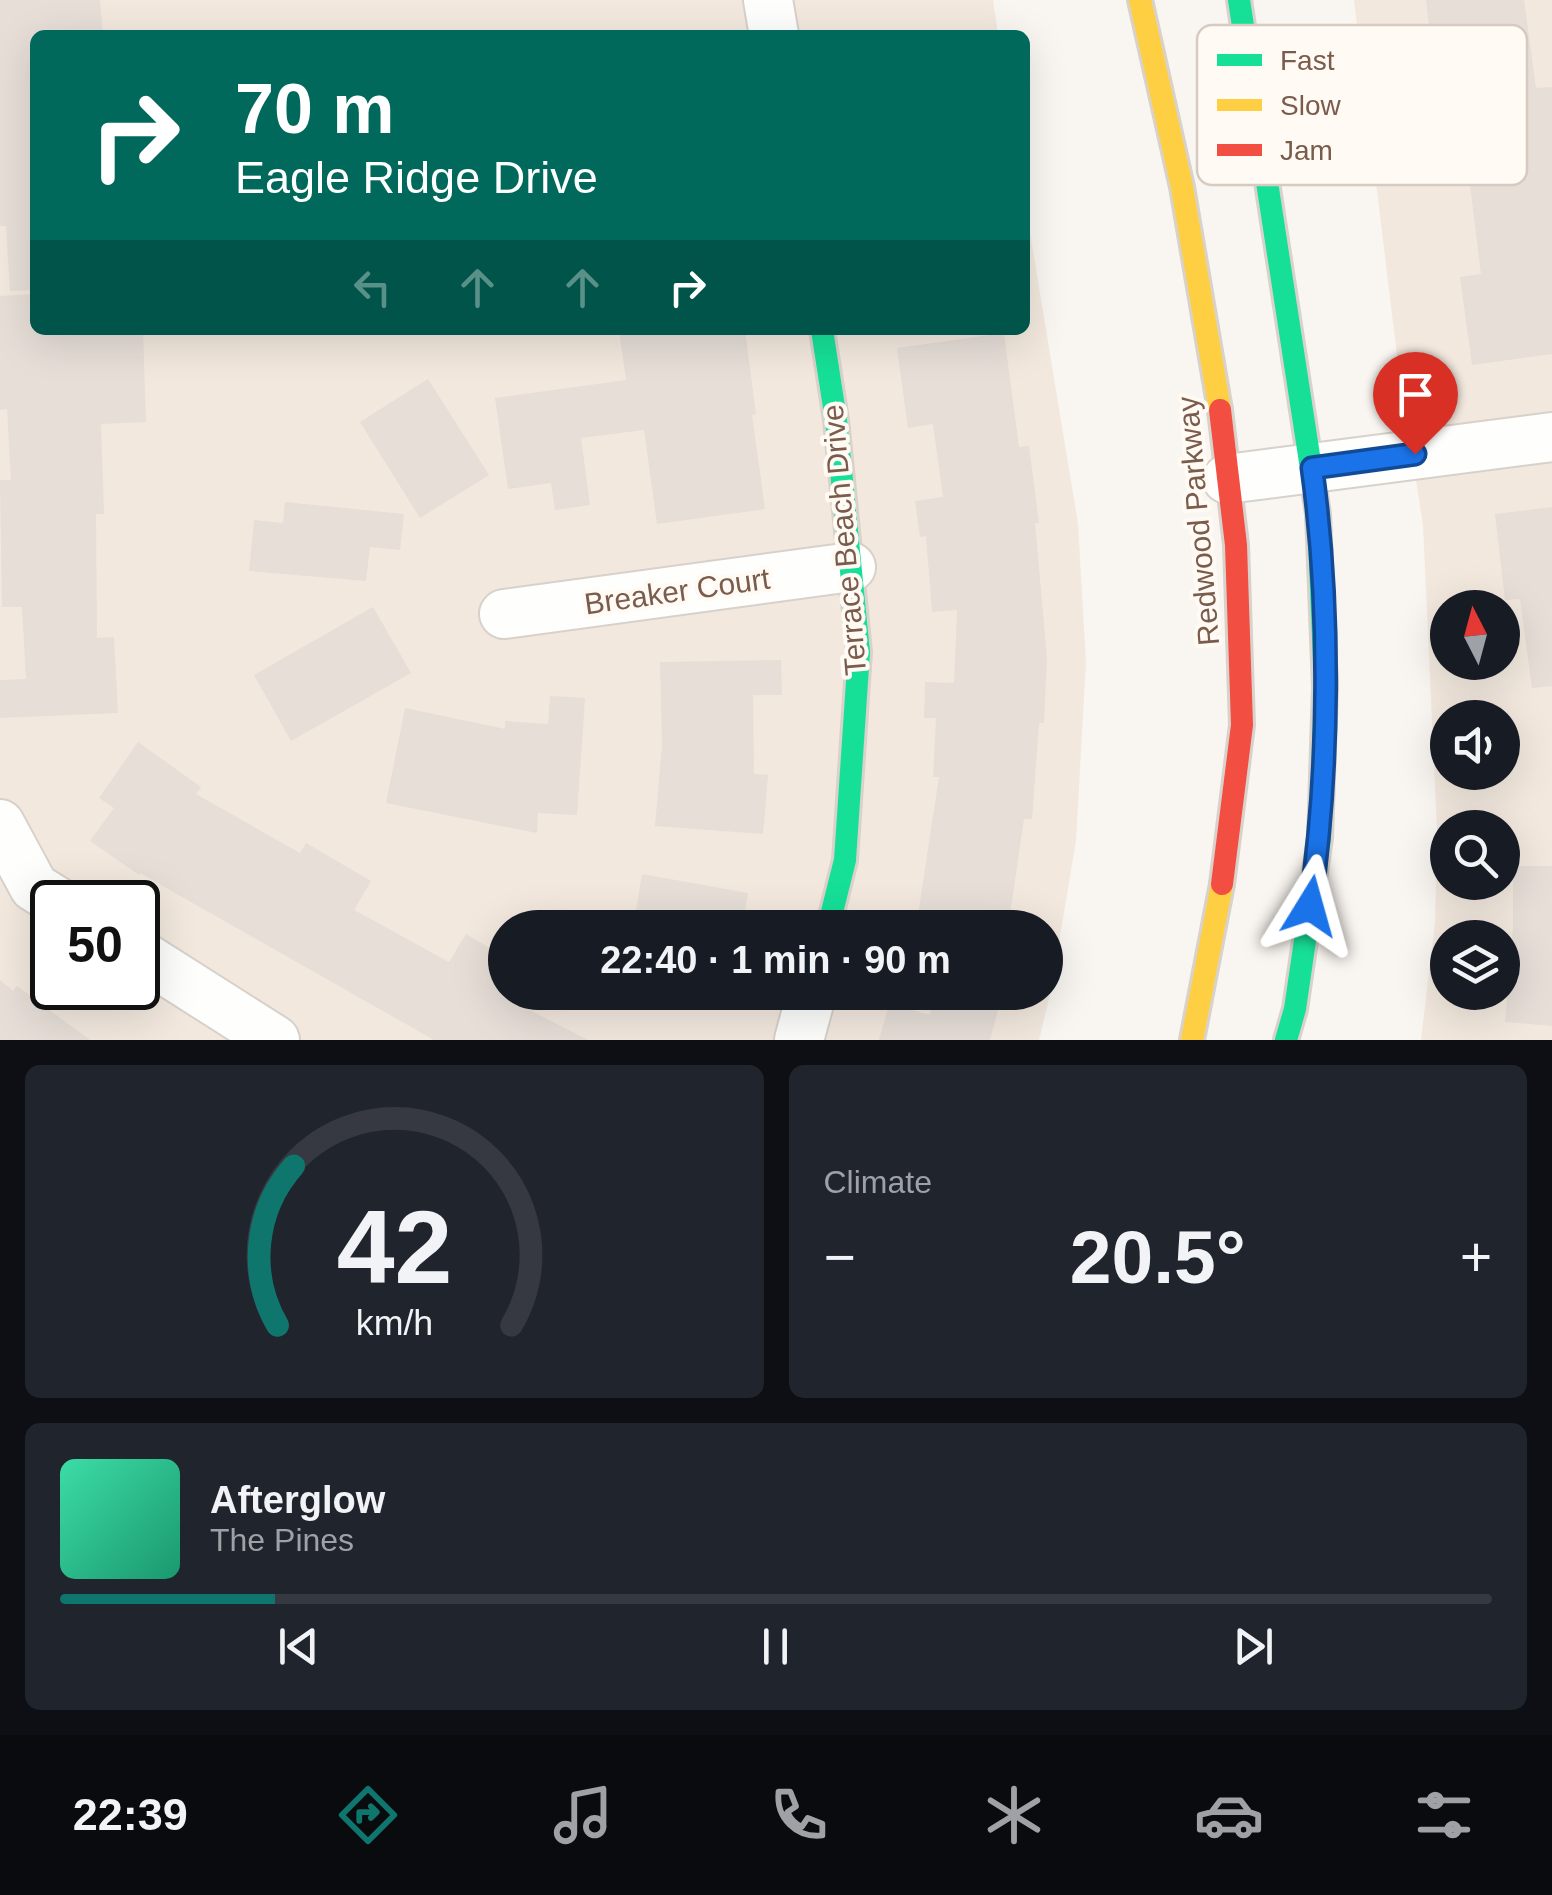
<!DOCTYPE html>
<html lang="en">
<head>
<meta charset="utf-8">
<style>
	body { margin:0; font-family:Arial,sans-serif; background:#20242c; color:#f1f3f6; height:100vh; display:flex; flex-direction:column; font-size:38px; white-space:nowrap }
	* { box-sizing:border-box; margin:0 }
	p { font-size:32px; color:#9ea1a6 }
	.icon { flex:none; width:55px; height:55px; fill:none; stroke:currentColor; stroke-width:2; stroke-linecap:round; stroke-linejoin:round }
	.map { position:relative; height:1040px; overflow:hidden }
	.side { display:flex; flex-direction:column; gap:25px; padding:25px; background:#0d0f14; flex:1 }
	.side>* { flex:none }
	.hud { position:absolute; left:30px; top:30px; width:1000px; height:305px; border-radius:15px; box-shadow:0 10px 40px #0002; background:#00695c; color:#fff; overflow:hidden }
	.needle { width:65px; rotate:354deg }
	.buttons { position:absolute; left:1430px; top:590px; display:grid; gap:20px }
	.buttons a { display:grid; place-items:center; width:90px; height:90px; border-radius:50%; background:#171b24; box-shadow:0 10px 40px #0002; font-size:50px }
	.speed { position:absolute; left:30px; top:880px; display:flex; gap:20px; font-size:50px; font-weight:700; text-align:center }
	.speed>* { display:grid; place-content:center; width:130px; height:130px; border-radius:50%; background:#171b24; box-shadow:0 10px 40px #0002; line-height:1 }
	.speed .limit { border:5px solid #111; border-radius:15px; background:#fff; color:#111 }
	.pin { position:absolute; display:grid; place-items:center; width:85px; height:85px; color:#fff; margin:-102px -42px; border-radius:50% 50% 50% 0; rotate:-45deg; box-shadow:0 0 10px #0007 }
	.pin .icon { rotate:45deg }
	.me { position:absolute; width:110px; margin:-55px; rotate:8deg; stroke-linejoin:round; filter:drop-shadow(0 0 8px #0008) }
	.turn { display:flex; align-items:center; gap:35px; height:210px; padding:0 40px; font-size:45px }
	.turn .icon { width:130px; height:130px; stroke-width:2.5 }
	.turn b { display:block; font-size:70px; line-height:85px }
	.lanes { display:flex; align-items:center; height:95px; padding:0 40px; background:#0003; justify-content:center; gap:50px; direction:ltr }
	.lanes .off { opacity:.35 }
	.big { font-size:75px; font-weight:600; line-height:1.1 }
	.side .card { flex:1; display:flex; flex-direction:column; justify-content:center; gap:15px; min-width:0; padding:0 35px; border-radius:15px; background:#20242c }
	.side .dial { align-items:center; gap:0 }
	.dial svg { height:260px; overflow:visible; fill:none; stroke:#363941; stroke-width:7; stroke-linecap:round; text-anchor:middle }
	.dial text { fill:#f1f3f6; stroke:none }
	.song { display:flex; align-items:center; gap:30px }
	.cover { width:120px; height:120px; border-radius:15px; background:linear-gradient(135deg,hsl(160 70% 55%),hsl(160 70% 35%)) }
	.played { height:10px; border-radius:5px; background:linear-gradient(90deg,#0f766e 15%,#363941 15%) }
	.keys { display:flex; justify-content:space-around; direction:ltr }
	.heat { display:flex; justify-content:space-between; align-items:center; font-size:55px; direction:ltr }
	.side .tiles { flex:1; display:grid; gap:25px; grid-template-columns:1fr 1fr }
	.card:last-child { grid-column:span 2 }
	.trip { position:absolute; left:488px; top:910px; width:575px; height:100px; border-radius:50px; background:#171b24; box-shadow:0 10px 40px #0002; font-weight:600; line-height:100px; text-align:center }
	.tabs { display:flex; height:160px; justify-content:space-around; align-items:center; background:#090b0e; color:#9ea1a6 }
	.tabs .icon { width:70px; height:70px }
	.tabs .selected { color:#0f766e }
	.tabs b { font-size:45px; color:#f1f3f6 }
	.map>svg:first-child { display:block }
</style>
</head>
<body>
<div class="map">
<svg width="1552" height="1040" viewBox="0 0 1552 1040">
	<rect width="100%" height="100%" fill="#f9f5f0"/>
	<g fill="#f2e8de" fill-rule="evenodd">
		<path d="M0 0H993L998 35H35V330H1025V202L1078 524 1086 662 1076 840 1051 990 1039 1040H0ZM52 902H138V988H52ZM505 928H1045V992H505Z"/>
		<path d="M1354 0H1552V1040H1421L1435 923 1437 830 1423 525 1398 364ZM1448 608H1502V662H1448ZM1448 718H1502V772H1448ZM1448 828H1502V882H1448ZM1448 938H1502V992H1448Z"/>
	</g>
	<g fill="#e6ded7">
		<polygon points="0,0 100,0 103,35 35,35 35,290 10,291 6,226 0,226"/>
		<polygon points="1426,0 1524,0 1536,88 1552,87 1552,354 1472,365 1460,277 1481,274 1467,161 1450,163 1438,63 1434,64"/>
		<polygon points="35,294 35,330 143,330 146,422 101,424 104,514 96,514 97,638 114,637 118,713 0,718 0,680 26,679 22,607 2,607 0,480 11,480 7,409 0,410 0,296"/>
		<polygon points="619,330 745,330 756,414 752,415 765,509 657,524 644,430 581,438 590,505 555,510 551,483 508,489 495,398 626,380"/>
		<polygon points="1004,333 1019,447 1029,446 1039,523 1035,523 1047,658 1044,723 1039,723 1032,819 1024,819 1008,928 916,928 939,777 933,777 936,718 924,718 925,682 954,683 957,610 932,612 926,536 920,537 915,501 943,497 933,424 908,428 897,348"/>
		<polygon points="428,379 489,475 420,518 360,422"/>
		<polygon points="285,502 404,514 400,550 370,547 366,581 249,571 254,520 283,523"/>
		<polygon points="1552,507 1552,686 1532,688 1520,599 1505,600 1495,514"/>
		<polygon points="373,607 411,673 291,741 254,675"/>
		<polygon points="781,660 782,695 753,695 754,774 768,775 763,834 655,826 662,746 660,662"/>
		<polygon points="550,696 585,698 577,815 538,813 537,833 386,803 405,708 505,729 505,721 548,724"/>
		<polygon points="138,742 201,787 196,794 300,853 306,843 371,881 354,910 449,962 466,934 505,957 505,992 517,992 512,1001 588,1040 434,1040 140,873 139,875 90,841 114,808 99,798"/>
		<polygon points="1513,866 1552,866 1552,1026 1505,1022 1513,927"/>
		<polygon points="642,874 748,893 742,928 633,928"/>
		<polygon points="0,980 13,991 17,986 90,1040 0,1040"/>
		<polygon points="933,992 1003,992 990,1040 879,1040 889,1004 930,1015"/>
	</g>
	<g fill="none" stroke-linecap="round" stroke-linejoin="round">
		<defs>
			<g id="street">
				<polyline points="768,0 774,35"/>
				<polyline points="1227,479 1552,437"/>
				<polyline points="504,614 851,567"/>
				<polyline points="0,824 34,887 58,902"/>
				<polyline points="138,953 275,1040"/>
				<polyline points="799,1040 812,992"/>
			</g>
			<g id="fast">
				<polyline points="1239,0 1318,514 1325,687 1320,838 1295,1009 1286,1040"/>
				<polyline points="822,330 836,420 859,652 845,860 828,928"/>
			</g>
			<g id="slow">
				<polyline points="1140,0 1182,187 1220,410"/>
				<polyline points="1192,1040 1222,884"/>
			</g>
			<polyline id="jam" points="1220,410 1236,545 1242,725 1222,884"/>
		</defs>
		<use href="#street" stroke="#d7d1cb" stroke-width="52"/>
		<use href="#fast" stroke="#d9d2cb" stroke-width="28"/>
		<use href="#slow" stroke="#d9d2cb" stroke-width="28"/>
		<use href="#jam" stroke="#d9d2cb" stroke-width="28"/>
		<use href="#street" stroke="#fefefd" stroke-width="48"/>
		<use href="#fast" stroke="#16e098" stroke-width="22"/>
		<use href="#slow" stroke="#ffcf43" stroke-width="22"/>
		<use href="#jam" stroke="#f24e42" stroke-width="22"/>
	</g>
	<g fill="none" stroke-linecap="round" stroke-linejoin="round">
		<defs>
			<path id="route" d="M1310 906C1330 770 1331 605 1312 468L1415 454"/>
		</defs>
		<use href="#route" stroke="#114b97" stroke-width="25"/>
		<use href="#route" stroke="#1a73e8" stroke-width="18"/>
	</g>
	<g text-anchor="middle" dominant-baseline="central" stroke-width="8" stroke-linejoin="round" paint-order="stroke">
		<g font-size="30" fill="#7a5c4d" stroke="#fffaf3">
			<text transform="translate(1198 521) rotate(-95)">Redwood Parkway</text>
			<text transform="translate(844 540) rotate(-95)">Terrace Beach Drive</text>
			<text transform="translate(677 591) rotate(-8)">Breaker Court</text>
		</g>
	</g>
	<rect x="1197" y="25" width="330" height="160" rx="15" fill="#fffaf3" stroke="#d7cbc1" stroke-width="2.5"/>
	<rect x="1217" y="54" width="45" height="12" fill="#16e098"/>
	<rect x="1217" y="99" width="45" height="12" fill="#ffcf43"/>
	<rect x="1217" y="144" width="45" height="12" fill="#f24e42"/>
	<g font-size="28" fill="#7a5c4d">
		<text x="1280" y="70">Fast</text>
		<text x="1280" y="115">Slow</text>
		<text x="1280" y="160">Jam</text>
	</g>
</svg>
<div class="buttons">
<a><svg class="needle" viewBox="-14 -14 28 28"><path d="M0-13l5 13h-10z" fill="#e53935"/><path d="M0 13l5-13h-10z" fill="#9ea1a6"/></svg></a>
<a><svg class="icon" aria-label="sound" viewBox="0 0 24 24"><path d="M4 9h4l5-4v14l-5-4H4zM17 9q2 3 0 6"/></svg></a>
<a><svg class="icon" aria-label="search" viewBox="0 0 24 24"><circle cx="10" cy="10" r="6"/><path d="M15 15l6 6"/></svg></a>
<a><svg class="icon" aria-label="layers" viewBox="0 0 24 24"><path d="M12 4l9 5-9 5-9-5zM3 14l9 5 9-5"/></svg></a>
</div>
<div class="speed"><div class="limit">50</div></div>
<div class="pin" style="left:1415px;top:454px;background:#d93025"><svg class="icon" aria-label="arrive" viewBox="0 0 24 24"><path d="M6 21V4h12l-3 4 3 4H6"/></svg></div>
<svg class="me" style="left:1310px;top:906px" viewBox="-20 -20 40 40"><path d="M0-17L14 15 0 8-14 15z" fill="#1a73e8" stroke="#fff" stroke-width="4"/></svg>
<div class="trip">22:40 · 1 min · 90 m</div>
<div class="hud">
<div class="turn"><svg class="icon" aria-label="right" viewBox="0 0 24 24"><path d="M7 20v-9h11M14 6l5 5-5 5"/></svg><div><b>70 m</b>Eagle Ridge Drive</div></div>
<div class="lanes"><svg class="icon off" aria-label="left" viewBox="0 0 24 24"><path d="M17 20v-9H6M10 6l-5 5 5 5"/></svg><svg class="icon off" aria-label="ahead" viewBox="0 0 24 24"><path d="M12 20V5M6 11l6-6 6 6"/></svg><svg class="icon off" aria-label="ahead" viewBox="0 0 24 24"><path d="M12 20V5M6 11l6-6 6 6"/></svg><svg class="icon" aria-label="right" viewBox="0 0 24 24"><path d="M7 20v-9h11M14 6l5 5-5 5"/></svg></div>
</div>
</div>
<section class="side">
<div class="tiles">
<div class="card dial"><svg viewBox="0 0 100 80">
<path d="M14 69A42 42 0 1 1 86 69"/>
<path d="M14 69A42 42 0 0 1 19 20" stroke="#0f766e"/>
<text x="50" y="56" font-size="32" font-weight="700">42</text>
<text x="50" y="72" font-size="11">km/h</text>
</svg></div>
<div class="card"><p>Climate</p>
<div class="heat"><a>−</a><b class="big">20.5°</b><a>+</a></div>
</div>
<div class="card">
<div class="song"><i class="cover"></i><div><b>Afterglow</b><p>The Pines</p></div></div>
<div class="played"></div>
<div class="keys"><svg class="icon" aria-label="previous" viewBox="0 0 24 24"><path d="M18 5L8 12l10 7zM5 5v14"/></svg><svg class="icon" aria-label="pause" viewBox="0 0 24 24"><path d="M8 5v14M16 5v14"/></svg><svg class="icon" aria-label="next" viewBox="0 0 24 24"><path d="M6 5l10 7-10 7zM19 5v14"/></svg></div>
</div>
</div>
</section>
<nav class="tabs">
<b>22:39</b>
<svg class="icon selected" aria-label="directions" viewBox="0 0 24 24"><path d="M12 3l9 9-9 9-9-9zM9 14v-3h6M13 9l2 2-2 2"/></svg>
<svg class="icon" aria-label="music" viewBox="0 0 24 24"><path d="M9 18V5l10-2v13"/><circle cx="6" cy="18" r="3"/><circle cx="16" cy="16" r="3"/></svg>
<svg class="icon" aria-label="phone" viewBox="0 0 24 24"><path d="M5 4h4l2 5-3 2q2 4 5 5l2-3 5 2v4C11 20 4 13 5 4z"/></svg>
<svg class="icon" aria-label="climate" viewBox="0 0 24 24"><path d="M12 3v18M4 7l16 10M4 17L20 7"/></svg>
<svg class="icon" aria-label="car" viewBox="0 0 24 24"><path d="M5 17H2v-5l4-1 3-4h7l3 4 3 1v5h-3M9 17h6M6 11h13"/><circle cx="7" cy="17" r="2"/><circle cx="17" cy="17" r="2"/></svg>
<svg class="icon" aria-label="filters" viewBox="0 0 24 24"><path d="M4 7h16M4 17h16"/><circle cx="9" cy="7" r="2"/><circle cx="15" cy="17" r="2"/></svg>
</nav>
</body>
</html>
